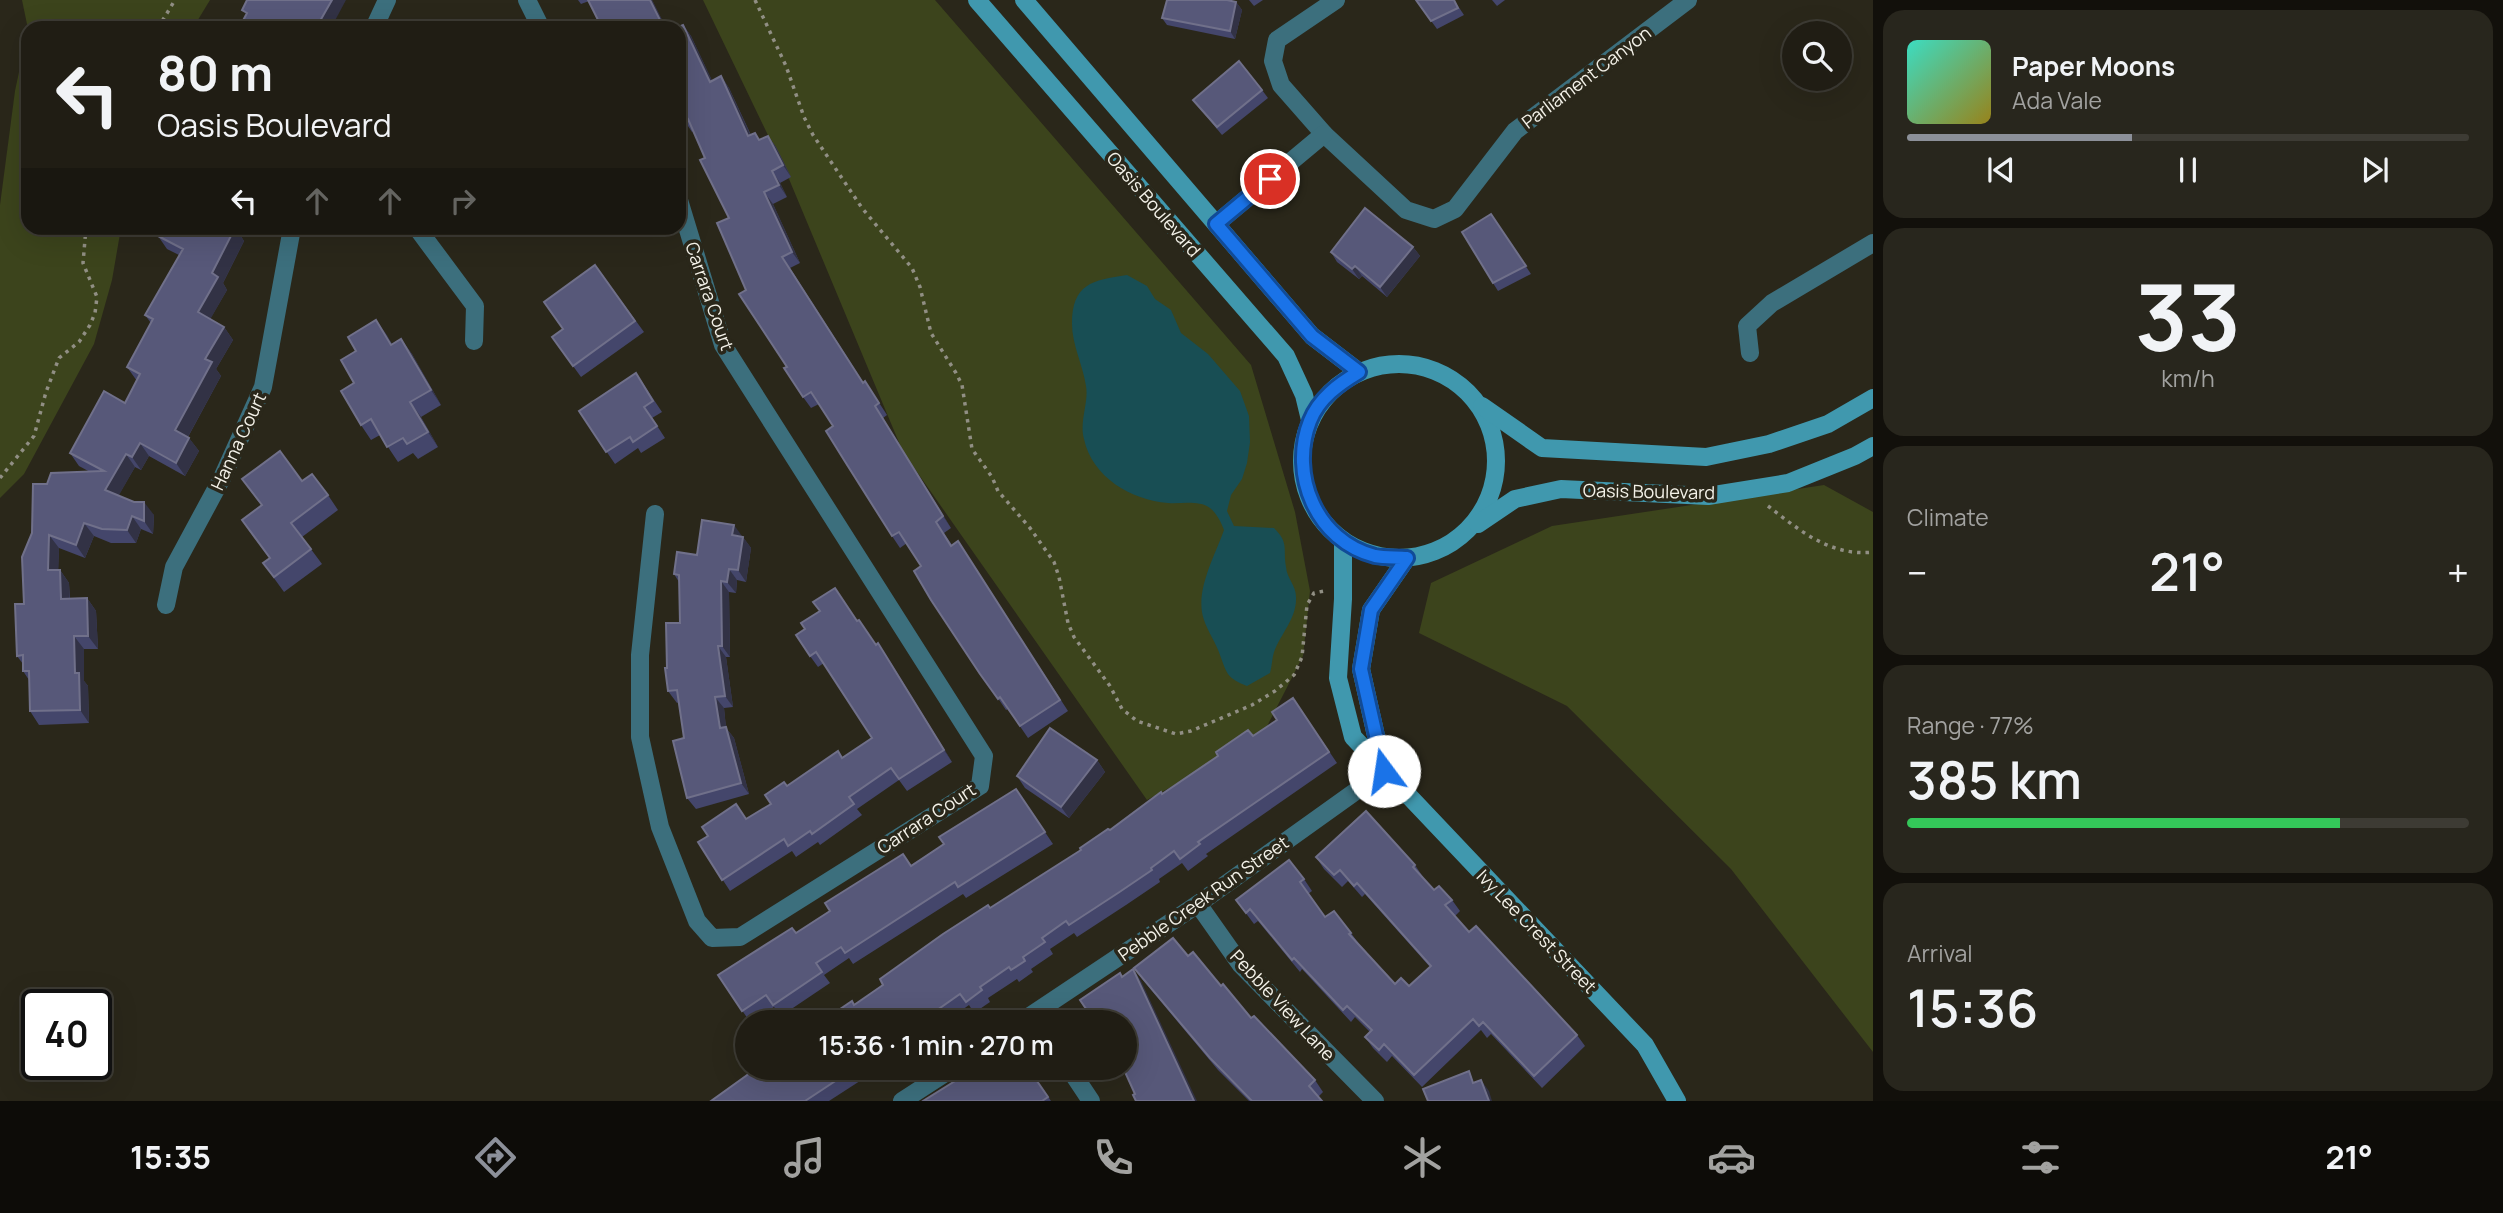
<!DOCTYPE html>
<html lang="en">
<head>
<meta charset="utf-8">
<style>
	body { margin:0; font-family:Manrope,sans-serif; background:#28261d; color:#f1f3f6; height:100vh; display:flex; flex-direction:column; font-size:26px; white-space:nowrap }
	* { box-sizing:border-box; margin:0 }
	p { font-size:23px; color:#a2a2a0 }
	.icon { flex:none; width:38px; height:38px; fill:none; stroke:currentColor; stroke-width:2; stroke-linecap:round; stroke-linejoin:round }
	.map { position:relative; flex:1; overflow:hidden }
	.panel { display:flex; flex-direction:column; gap:10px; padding:10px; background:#12100b; width:630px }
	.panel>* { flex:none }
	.banner { position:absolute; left:21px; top:21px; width:665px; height:214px; border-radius:21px; box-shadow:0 7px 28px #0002,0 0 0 2px #3d3b34; background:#201d14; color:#f1f3f6; overflow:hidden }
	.buttons { position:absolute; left:1782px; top:21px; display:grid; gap:14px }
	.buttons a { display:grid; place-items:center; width:70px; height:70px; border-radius:50%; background:#201d14; box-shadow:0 7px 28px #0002,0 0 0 2px #3d3b34; font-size:35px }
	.speed { position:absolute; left:21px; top:989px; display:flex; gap:14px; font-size:35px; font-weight:700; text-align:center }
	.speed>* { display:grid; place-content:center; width:91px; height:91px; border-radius:50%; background:#201d14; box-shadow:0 7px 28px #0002,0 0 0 2px #3d3b34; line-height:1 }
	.speed .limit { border:4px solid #111; border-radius:10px; background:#fff; color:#111 }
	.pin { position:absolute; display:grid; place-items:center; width:60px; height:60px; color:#fff; margin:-30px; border:4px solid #fff; border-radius:50%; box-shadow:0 2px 7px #0007 }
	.me { position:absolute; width:77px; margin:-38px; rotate:346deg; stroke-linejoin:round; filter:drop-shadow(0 0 5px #0008) }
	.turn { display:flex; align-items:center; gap:24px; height:147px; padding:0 21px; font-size:32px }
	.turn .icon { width:91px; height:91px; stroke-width:2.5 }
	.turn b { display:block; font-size:49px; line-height:60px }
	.lanes { display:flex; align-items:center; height:66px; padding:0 21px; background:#0003; justify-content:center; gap:35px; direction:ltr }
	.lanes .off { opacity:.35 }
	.big { font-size:52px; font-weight:600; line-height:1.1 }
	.panel .widget { flex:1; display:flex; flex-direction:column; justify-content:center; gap:10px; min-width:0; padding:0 24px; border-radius:21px; background:#28261d }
	.panel .dial { align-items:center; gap:0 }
	.dial b { font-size:91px; line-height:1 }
	.song { display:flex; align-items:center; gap:21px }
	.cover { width:84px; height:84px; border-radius:10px; background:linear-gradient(135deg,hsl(170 70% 55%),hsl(50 70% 35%)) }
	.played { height:7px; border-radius:4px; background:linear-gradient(90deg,#8c9099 40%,#3d3b34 40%) }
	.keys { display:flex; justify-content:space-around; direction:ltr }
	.heat { display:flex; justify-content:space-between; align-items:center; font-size:38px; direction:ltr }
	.charge { height:10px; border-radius:5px; background:linear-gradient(90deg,#34c759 77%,#3d3b34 0) }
	.trip { position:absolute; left:735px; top:1010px; width:402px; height:70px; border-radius:35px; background:#201d14; box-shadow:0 7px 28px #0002,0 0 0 2px #3d3b34; font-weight:600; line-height:70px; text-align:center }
	.tabs { display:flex; height:112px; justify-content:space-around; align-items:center; background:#0d0c08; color:#a2a2a0 }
	.tabs .icon { width:49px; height:49px }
	.tabs .active { color:#8c9099 }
	.tabs b { font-size:32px; color:#f1f3f6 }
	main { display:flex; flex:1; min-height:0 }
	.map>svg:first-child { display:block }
</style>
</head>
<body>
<main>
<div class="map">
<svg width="1873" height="1101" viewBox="0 0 1873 1101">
	<rect width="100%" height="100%" fill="#2a271a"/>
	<g fill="#3c441c">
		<polygon points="22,0 210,0 193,28 28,29"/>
		<polygon points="703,0 935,0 1251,365 1295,512 1310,591 1303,656 1261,738 1147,800 903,452 789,179"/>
		<polygon points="28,29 28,228 121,228 112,280 94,344 24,474 0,498 0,205 15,91"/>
		<polygon points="1824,485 1873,512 1873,1052 1731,869 1567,706 1419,633 1431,583 1552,526"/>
	</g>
	<path fill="#184e54" d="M1127 275 1147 286 1155 299 1171 310 1181 333 1208 354 1240 391 1249 416 1250 442 1247 463 1242 479 1231 495 1227 511 1234 526 1274 528C1289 543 1283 548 1286 567 1287 579 1296 585 1296 597 1297 618 1281 633 1274 652 1272 658 1272 666 1270 673L1247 686C1227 678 1227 674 1220 655 1216 643 1208 632 1204 620 1194 592 1215 556 1224 530 1221 522 1217 514 1210 508 1199 500 1181 504 1168 503 1131 500 1092 477 1084 439 1079 421 1089 402 1086 386 1083 365 1072 345 1072 324 1072 284 1092 280 1127 275Z"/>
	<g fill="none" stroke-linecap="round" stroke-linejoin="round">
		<g stroke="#918f84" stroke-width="3.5" stroke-dasharray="3.5 5" stroke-linecap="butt">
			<polyline points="755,0 786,66 804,117 813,135 862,208 912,268 920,287 931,333 956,373 962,385 972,449 992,477 998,491 1030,528 1054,562 1059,577 1068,623 1074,637 1110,686 1122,709 1137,721 1176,734 1191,731 1252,705 1275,691 1294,675 1302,657 1307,605 1314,593 1324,591"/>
			<polyline points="158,28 175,0"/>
			<polyline points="0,478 34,436 46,392 59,358 79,342 90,325 95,313 97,297 83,263 86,228"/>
			<path d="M1768 506C1799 530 1831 557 1873 552"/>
		</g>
		<g stroke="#3c6f7d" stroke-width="18">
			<polyline points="527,0 541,28"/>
			<polyline points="1336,0 1277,40 1273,61 1281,85 1324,134 1406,210 1434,219 1455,209 1515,131 1688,0"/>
			<polyline points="374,28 387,0"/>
			<polyline points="1216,224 1324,134"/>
			<polyline points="417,228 475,306 474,341"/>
			<polyline points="1750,353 1747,326 1772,303 1873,243"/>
			<polyline points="655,514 640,655 640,737 660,827 697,921 712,938 740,937 980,786 984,756 723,345 679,200"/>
			<polyline points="166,605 174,567 222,478 263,387 292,228"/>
			<polyline points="1198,904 1241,965 1375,1101"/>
			<polyline points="1021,1022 1198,904 1384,771"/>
			<polyline points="1069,1068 1091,1101"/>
			<polyline points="902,1101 953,1068"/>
		</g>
		<g stroke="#4098ae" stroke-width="18">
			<polyline points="977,0 1286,356 1304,395 1310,420"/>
			<polyline points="1024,0 1312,336 1359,372"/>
			<circle cx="1399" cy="461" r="97"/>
			<polyline points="1482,406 1542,448 1706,457 1769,444 1828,424 1873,398"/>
			<polyline points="1478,524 1515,499 1561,489 1708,496 1788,483 1855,456 1873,446"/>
			<polyline points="1343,541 1343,599 1338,678 1353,737 1645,1045 1677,1101"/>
			<polyline points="1383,767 1361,669 1371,610 1407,558"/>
		</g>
	</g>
	<g fill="#44466b">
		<polygon points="578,0 652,0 666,28 602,28 589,1 581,4"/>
		<polygon points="1249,0 1263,0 1254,6"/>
		<polygon points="1416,0 1454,0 1464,15 1437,29"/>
		<polygon points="1492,0 1505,0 1497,6"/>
		<polygon points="1236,2 1242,10 1235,39 1167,25 1162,18"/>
		<polygon points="683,25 691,36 712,81 721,76 729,88 751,135 760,140 768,136 776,147 791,177 780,183 787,197 773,204 800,263 790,268 863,382 865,381 887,415 883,418 951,528 944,533 952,545 958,541 1068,711 1028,738 1008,709 1006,710 989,685 921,566 907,543 900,548 892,536 833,426 819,404 811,408 803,397 746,290 729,218 705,158 693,131 692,132 684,120"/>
		<polygon points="1262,90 1268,98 1222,135 1193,100"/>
		<polygon points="1491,214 1531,274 1498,291 1493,283"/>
		<polygon points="468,228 489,228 475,237"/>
		<polygon points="238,232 244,241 223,283 227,290 210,319 224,327 233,340 216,369 221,376 188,437 199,451 185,476 149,456 141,470 135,467 118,496 154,515 153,534 141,529 136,543 111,543 94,536 85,558 59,548 58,570 60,570 69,583 70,599 87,598 96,611 98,649 84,649 84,681 88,686 89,723 39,725 30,711 29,680 23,671 23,664 17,656 32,533 47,484 90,472 79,466 70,453 125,403 137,381 127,367 151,323 145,315 179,255 167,249 158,236"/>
		<polygon points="1413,247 1420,256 1387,297 1362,276 1359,279 1337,262 1331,252"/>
		<polygon points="595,265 644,332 581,377 552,337 563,329"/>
		<polygon points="376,320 392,344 401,339 412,354 441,405 421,417 438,447 418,459 413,453 398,462 380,435 371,440 361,425 354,383 356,351"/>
		<polygon points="636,373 662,412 652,418 665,438 641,453 638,448 615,464 579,411"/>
		<polygon points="242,479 302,481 328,495 338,510 302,537 322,564 284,592 263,563 269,558 242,520 261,505"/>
		<polygon points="742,536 751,548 746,582 737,580 736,593 729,592 730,657 726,657 733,707 724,708 726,728 734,738 749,794 696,809 687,798 684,738 679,702 677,703 668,691 680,623 679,582 674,574 697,555"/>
		<polygon points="857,621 876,644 886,655 952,762 907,791 899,780 857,809 862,815 820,845 818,842 796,857 792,851 730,891 698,842 747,819 771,804 787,786 842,758 872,738 824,663 818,667 810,656"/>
		<polygon points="1293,698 1337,763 1206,854 1208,856 1188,871 1182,863 1159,879 1160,882 1126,905 1077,937 1074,933 1050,949 1053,954 1031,969 1033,972 1019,982 1017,979 988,998 990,1002 974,1013 969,1005 945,1022 821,1022 854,1005 990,908 1081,850 1162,794 1277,720"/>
		<polygon points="1097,760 1105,772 1069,818 1025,788 1017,776"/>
		<polygon points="1016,789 1053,844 966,898 963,894 853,964 849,958 824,975 830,983 781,1016 774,1007 750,1022 718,975 796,933 911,865 944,844"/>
		<polygon points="1316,857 1415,865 1423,877 1422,878 1434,890 1452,900 1460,911 1455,916 1469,932 1577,1035 1585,1046 1542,1088 1491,1034 1487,1038 1481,1030 1422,1087 1392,1056 1387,1062 1373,1048 1365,1037 1370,1032 1355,1017 1351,1022 1302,969 1300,972 1258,921 1254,924 1236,900 1304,879 1312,891 1308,894 1325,917 1351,933 1359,944 1395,984 1409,986 1430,967 1365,894 1362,897 1348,881 1342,887 1324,869"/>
		<polygon points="1188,956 1221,986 1251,1018 1315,1080 1323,1092 1318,1097 1322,1101 1249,1101 1218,1070 1142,979 1134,968"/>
		<polygon points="757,1068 880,1068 829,1101 711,1101"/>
		<polygon points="1029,1068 1051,1101 923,1101"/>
	</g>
	<g fill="#323245">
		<polygon points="332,0 346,0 331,28 319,28 320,21"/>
		<polygon points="650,0 652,0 666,28 664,28"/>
		<polygon points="1236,2 1242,10 1235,39 1230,31"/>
		<polygon points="683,25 691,36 718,93 710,82"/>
		<polygon points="721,76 729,88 756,147 748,136"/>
		<polygon points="768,136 776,147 791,177 783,165"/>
		<polygon points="772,171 780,183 787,197 779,185"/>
		<polygon points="764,192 773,204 800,263 792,252"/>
		<polygon points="229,228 240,228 238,232 244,241 223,283 227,290 207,325 198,312"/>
		<polygon points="1413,247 1420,256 1387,297 1380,287"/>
		<polygon points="1355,266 1362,276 1359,279 1352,269"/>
		<polygon points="376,320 387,335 401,360 391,345"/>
		<polygon points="224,327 233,340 216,369 221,376 184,444 175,430 205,359"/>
		<polygon points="401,339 412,354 441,405 431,390"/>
		<polygon points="410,402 421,417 438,447 428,432"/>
		<polygon points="875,406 883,418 951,528 943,516"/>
		<polygon points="189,438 199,451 185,476 176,463"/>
		<polygon points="140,443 149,456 141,470 132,457"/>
		<polygon points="126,454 135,467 114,504 105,490"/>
		<polygon points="144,502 154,515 153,534 144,521"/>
		<polygon points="132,516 141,529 136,543 127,530"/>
		<polygon points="84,523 94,536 85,558 76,545"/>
		<polygon points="734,525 742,536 732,535"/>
		<polygon points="49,535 59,548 58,584 48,570"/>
		<polygon points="743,537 751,548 746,582 738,570"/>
		<polygon points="729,569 737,580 736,593 727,582"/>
		<polygon points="60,570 69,583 70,612 61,599"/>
		<polygon points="721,581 729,592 730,657 722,646"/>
		<polygon points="87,598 96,611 98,649 88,636"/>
		<polygon points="74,636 84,649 84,681 88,686 89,723 80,710 75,673"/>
		<polygon points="878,643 886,655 952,762 944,750"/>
		<polygon points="718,646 726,657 733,707 725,696"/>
		<polygon points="715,697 724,708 726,728 734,738 749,794 741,783 720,728"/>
		<polygon points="1097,760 1105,772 1069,818 1061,807"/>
		<polygon points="1133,969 1141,981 1197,1101 1194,1101"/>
		<polygon points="1481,1080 1489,1091 1492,1101 1489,1101"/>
	</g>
	<g fill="#575879" stroke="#70708a" stroke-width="2">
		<polygon points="247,0 332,0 320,21 323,22 319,28 239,28 247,13 242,10"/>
		<polygon points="588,0 650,0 664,28 602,28"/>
		<polygon points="1167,0 1227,0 1236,2 1230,31 1162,18"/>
		<polygon points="1416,0 1454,0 1458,8 1431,21"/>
		<polygon points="683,25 710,82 721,76 748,136 755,133 759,140 768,136 783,165 772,171 779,185 764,192 792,252 782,257 863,383 865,381 879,403 875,406 943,516 936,522 951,546 958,541 1060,700 1020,726 1000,697 998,699 980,674 931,600 914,571 921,566 899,532 892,536 844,460 826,431 833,426 811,392 803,397 784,368 787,367 739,294 746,290 717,223 729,218 700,160 705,158 688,119 684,120 679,109 679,28 676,28"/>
		<polygon points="1239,61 1262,90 1217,127 1193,100"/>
		<polygon points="1365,208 1413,247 1380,287 1355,266 1352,269 1331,252"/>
		<polygon points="1491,214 1526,266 1493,283 1462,232"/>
		<polygon points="162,228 235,228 212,273 218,277 198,312 224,327 205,359 212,362 175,430 189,438 176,463 140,443 132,457 126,454 105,490 134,502 144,502 144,521 132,516 127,530 102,529 84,523 76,545 49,535 48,570 60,570 61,599 87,598 88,636 74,636 75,673 79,673 80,710 30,711 29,671 23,671 23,655 17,656 15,604 24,604 22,557 32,533 33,484 47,484 51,473 104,471 70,453 104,391 125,403 140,374 127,367 153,319 145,315 183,249 158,236"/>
		<polygon points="595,265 635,321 573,366 552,337 563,329 544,302"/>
		<polygon points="376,320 391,345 401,339 431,390 410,402 428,432 407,444 403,438 387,447 371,419 361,425 341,391 354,383 341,360 356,351 348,337"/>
		<polygon points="636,373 653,401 644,407 657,426 633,442 630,437 606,452 579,411"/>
		<polygon points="280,451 302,481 312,474 328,495 291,523 311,549 274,577 263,563 270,558 242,520 262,505 242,479"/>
		<polygon points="702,520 734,525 732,535 743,537 738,570 729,569 727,582 721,581 722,646 718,646 725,696 715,697 720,728 726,727 741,783 687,798 673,741 684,738 677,690 668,691 665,668 667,668 666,623 680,623 679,575 674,574 677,552 697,555"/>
		<polygon points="835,588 857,621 859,620 876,645 878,643 944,750 899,779 891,768 849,797 854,804 812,834 810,831 788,846 784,839 722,880 698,842 708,836 702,827 736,804 746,819 771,804 765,795 784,782 787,786 838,751 842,758 872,738 816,652 810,656 796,635 805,629 801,623 820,611 813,602"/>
		<polygon points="1293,698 1329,752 1198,842 1200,844 1180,859 1174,851 1151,868 1152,870 1118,893 1069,925 1066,921 1042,938 1045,942 1023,957 1025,961 1011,970 1009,967 980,987 982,990 966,1002 960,994 933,1013 937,1019 932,1022 821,1022 852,1001 854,1005 883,985 880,979 943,934 988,905 990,908 1081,850 1080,848 1108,829 1110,830 1161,792 1162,794 1218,756 1216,752 1248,730 1253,736 1277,720 1272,712"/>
		<polygon points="1050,728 1097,760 1061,807 1017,776"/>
		<polygon points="1016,789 1045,832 958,887 955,882 845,953 841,947 816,963 822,972 773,1005 766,995 742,1011 718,975 792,928 796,933 830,911 825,903 903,854 911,866 944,844 939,837"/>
		<polygon points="1366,811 1415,865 1413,867 1434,890 1439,886 1452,900 1445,905 1469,932 1476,926 1577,1035 1534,1076 1483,1022 1479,1026 1473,1019 1414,1075 1384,1044 1379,1050 1365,1037 1372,1030 1347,1006 1343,1010 1294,958 1292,960 1250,909 1246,913 1236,900 1289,860 1304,879 1300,882 1325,917 1334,911 1351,933 1349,934 1395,984 1401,978 1409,986 1431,966 1357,883 1354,886 1340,870 1334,875 1316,857"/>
		<polygon points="1173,938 1188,956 1193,952 1221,986 1223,984 1251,1018 1254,1016 1315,1080 1309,1086 1322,1101 1252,1101 1210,1058 1134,968"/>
		<polygon points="1133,969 1194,1101 1136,1101 1133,1095 1135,1094 1125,1072 1127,1071 1125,1067 1125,1022 1095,1022 1080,1000 1120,973 1122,977"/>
		<polygon points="757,1068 855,1068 805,1101 711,1101"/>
		<polygon points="976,1068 1028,1068 1048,1097 1042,1101 923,1101"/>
		<polygon points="1469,1071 1473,1083 1481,1080 1489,1101 1428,1101 1423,1089"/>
	</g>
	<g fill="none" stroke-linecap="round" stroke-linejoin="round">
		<defs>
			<path id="route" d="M1270 179 1216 224 1312 336 1359 372C1339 384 1319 398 1310 421 1289 474 1316 541 1375 556 1385 558 1397 557 1407 558L1371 610 1361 669 1384 771"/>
		</defs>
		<use href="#route" stroke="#114b97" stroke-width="18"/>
		<use href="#route" stroke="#1a73e8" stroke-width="12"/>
	</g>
	<g text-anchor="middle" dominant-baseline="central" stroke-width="7" stroke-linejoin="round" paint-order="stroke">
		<g font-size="18" fill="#f4f2e9" stroke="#2a271a">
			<text transform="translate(1586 77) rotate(-37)">Parliament Canyon</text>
			<text transform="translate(1154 204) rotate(49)">Oasis Boulevard</text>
			<text transform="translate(710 296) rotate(71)">Carrara Court</text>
			<text transform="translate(238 441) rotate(-65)">Hanna Court</text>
			<text transform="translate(1649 491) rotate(1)">Oasis Boulevard</text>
			<text transform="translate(926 818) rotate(-33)">Carrara Court</text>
			<text transform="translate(1203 898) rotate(-35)">Pebble Creek Run Street</text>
			<text transform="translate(1537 931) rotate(46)">Ivy Lee Crest Street</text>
			<text transform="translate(1283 1005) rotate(47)">Pebble View Lane</text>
		</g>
	</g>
</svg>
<div class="buttons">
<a><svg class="icon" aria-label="search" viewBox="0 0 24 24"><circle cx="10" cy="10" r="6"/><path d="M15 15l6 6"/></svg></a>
</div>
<div class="speed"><div class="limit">40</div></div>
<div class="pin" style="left:1270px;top:179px;background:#d93025"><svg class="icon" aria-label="arrive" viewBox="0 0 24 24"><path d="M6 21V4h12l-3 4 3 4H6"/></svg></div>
<svg class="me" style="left:1384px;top:771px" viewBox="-20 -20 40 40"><circle r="19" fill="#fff"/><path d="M0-13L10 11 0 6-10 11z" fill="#1a73e8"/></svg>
<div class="trip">15:36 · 1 min · 270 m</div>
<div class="banner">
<div class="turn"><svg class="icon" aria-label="left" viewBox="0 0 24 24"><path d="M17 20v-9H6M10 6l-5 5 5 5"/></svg><div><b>80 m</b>Oasis Boulevard</div></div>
<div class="lanes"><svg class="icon" aria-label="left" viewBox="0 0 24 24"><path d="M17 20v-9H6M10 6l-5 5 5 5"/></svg><svg class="icon off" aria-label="ahead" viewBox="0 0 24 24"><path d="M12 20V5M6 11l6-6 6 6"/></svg><svg class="icon off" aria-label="ahead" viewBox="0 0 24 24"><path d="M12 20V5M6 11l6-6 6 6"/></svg><svg class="icon off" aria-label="right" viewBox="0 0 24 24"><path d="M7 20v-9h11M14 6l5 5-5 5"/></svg></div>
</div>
</div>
<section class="panel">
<div class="widget">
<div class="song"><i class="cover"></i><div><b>Paper Moons</b><p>Ada Vale</p></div></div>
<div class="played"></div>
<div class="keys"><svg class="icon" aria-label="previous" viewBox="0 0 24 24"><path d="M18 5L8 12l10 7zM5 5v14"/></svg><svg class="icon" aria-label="pause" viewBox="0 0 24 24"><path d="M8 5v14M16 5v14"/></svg><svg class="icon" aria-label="next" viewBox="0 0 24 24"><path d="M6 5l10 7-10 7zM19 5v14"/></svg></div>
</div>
<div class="widget dial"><b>33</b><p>km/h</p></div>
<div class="widget"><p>Climate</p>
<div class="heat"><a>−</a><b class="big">21°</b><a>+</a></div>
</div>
<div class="widget"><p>Range · 77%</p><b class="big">385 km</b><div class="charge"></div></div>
<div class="widget"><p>Arrival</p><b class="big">15:36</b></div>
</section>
</main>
<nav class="tabs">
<b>15:35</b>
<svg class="icon active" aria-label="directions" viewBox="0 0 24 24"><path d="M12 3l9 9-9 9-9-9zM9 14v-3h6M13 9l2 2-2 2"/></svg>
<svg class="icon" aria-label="music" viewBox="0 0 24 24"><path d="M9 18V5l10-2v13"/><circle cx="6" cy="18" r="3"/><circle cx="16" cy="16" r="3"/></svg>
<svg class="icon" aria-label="phone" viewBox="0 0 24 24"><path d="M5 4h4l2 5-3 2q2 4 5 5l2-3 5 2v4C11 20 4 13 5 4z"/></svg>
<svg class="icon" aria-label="climate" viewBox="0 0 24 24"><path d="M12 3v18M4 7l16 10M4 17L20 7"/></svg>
<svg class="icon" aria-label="car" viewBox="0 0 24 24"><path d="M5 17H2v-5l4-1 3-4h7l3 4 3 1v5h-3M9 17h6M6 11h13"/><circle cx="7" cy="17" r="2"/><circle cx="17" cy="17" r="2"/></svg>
<svg class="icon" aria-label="filters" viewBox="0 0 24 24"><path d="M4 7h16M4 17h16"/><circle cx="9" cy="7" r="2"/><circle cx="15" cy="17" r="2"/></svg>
<b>21°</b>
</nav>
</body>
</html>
